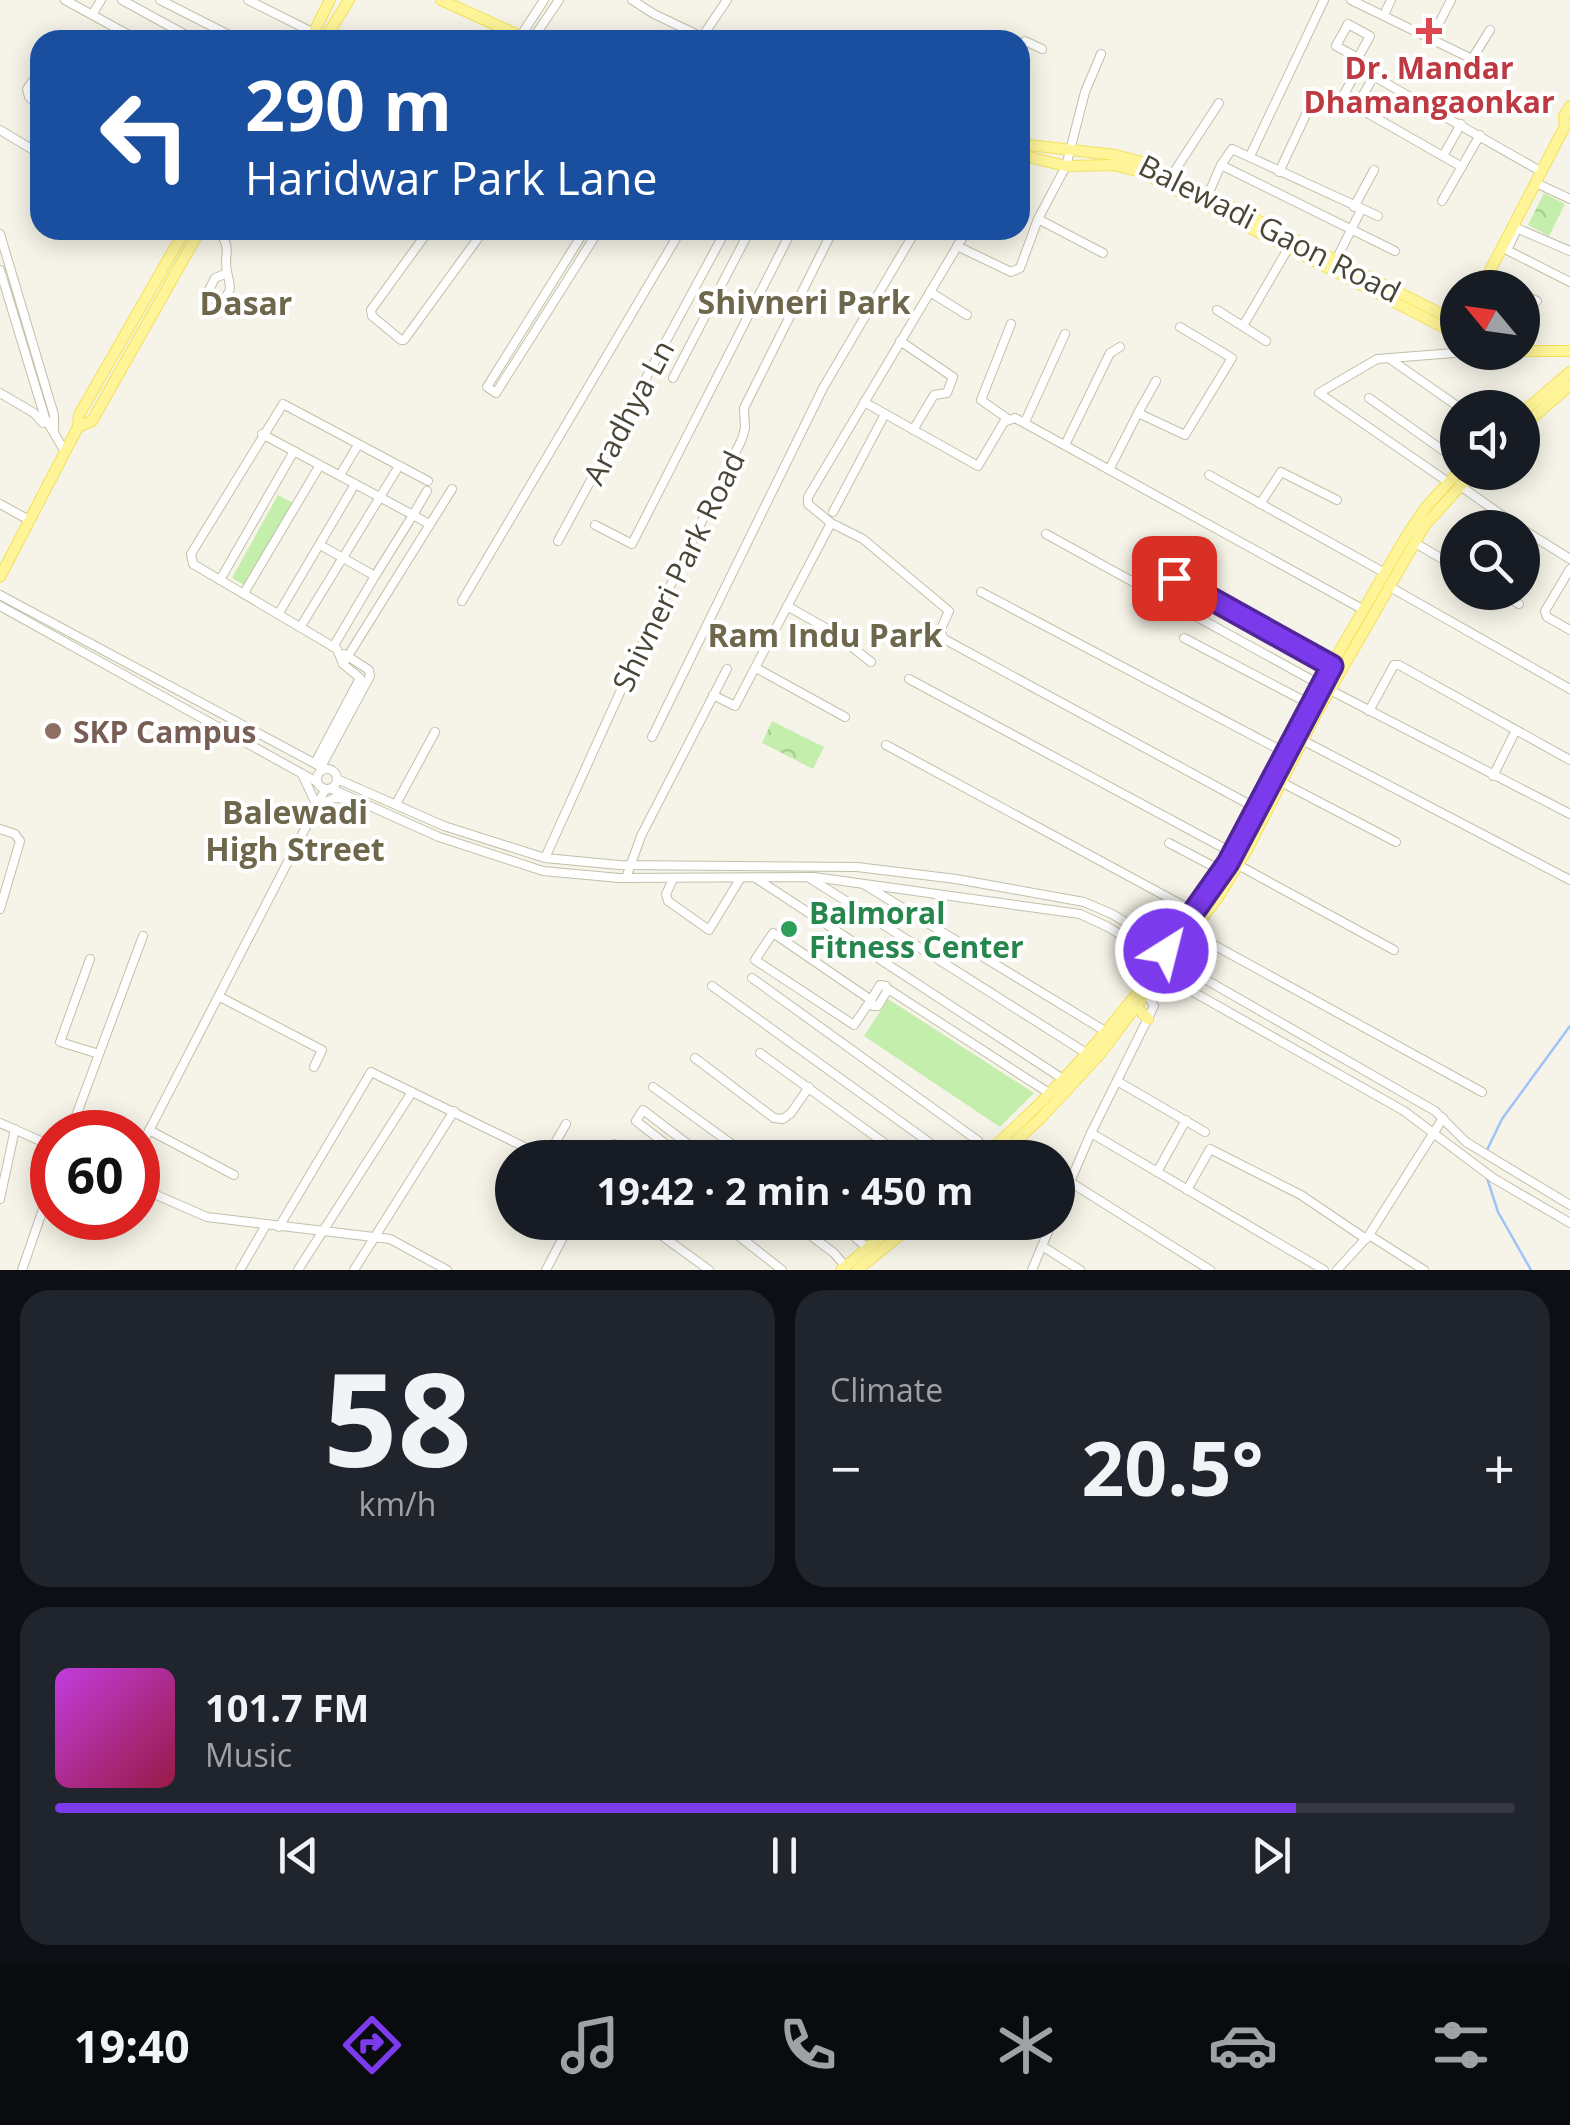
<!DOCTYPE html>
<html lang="en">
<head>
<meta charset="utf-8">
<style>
	body { margin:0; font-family:"Open Sans",sans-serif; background:#20242c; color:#f1f3f6; height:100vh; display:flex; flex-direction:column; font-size:38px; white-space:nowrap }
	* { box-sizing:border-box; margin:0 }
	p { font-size:32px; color:#9ea1a6 }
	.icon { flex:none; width:55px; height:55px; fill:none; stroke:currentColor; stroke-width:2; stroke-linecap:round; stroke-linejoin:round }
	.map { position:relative; height:1270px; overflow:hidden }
	.panel { display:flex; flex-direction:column; gap:20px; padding:20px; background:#0d0f14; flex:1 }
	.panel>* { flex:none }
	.banner { position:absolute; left:30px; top:30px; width:1000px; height:210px; border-radius:30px; box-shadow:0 5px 25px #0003; background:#1a4fa0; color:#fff; overflow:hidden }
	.needle { width:65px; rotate:299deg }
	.fabs { position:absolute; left:1440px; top:270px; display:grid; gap:20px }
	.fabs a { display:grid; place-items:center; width:100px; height:100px; border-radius:50%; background:#171b24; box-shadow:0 5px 25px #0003; font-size:50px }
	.speed { position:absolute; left:30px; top:1110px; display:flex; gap:20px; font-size:50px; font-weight:700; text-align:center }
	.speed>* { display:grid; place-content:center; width:130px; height:130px; border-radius:50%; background:#171b24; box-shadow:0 5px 25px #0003; line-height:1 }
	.speed .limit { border:15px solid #d22; background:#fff; color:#111 }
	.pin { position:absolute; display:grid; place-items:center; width:85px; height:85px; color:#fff; margin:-42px; border-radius:20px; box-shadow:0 5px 15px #0006 }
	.me { position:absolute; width:110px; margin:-55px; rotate:36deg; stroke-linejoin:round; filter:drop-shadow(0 0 8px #0008) }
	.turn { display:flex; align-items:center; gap:35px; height:210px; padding:0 50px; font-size:45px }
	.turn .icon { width:130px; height:130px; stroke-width:2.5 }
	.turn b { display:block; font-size:70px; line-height:85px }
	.big { font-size:75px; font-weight:700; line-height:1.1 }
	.panel .widget { flex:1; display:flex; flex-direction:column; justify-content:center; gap:15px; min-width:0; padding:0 35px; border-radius:30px; background:#20242c }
	.panel .dial { align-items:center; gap:0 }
	.dial b { font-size:130px; line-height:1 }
	.song { display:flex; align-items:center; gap:30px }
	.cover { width:120px; height:120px; border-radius:15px; background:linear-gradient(135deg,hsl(290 70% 55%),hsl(340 70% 35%)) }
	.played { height:10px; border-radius:5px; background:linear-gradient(90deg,#7c3aed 85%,#363941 85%) }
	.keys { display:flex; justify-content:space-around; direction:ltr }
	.heat { display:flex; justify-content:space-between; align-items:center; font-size:55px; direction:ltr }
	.panel .tiles { flex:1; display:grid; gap:20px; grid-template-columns:1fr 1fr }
	.widget:last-child { grid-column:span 2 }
	.trip { position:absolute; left:495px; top:1140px; width:580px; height:100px; border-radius:50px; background:#171b24; box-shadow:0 5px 25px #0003; font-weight:700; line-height:100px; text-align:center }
	.tab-bar { display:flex; height:160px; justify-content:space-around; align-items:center; background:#090b0e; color:#9ea1a6 }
	.tab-bar .icon { width:70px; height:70px }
	.tab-bar .on { color:#7c3aed }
	.tab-bar b { font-size:45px; color:#f1f3f6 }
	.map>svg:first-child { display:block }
</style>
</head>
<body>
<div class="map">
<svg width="1570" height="1270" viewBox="0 0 1570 1270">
	<defs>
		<pattern id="park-crowns" width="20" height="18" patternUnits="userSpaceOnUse" patternTransform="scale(2.5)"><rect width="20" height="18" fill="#c4eeac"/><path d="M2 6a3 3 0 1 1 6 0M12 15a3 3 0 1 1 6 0" fill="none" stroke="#aacd95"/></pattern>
	</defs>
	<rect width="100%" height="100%" fill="#f6f4e8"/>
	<g fill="#c4eeac">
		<polygon points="278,495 293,503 246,586 232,578"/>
		<polygon points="888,999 1034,1093 1000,1127 864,1036"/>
	</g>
	<g fill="url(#park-crowns)">
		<polygon points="1544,193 1565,204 1549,236 1528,225"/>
		<polygon points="772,721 824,747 813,769 762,743"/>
	</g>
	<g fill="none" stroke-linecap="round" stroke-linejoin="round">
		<g stroke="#9ec3f9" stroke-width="2.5">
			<polyline points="1487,1150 1502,1119 1570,1026"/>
			<polyline points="1487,1178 1498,1212 1531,1270"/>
		</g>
		<defs>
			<g id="minor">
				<polyline points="65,0 138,40"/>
				<polyline points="122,0 195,40"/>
				<polyline points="160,0 239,40"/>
				<polyline points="248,0 314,33"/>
				<polyline points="632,0 654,14 702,37"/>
				<polyline points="1351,0 1472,59 1490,30"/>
				<polyline points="92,15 101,0"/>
				<polyline points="1384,15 1391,0"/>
				<polyline points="520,37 544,0"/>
				<polyline points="1431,39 1451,0"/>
				<polyline points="532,40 559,0"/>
				<polyline points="700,40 727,0"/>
				<polyline points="1020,46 1025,41 1042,49"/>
				<polyline points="1358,58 1336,46 1348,24 1370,36 1354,65 1542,172"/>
				<polyline points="1359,67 1344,94 1359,102 1374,76"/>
				<polyline points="40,71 27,89 29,97 40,106"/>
				<polyline points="1355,106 1462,167"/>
				<polyline points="0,130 40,154"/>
				<polyline points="33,149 40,120"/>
				<polyline points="1250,156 1324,0"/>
				<polyline points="1443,156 1461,124"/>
				<polyline points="1221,165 1395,251"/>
				<polyline points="1279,172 1311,104"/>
				<polyline points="1172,175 1219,103"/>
				<polyline points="1536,183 1570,199"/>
				<polyline points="1207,197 1221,165 1232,149 1378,216"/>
				<polyline points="1442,201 1480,135"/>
				<polyline points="1354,207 1374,170"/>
				<polyline points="1038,219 1103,253"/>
				<polyline points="1514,227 1570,251"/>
				<polyline points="1517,229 1507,250 1570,282"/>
				<path d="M219 230C233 253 223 251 227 272 230 285 234 292 220 301L212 298 209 290 215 278 227 273"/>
				<polyline points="429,230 371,310 372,316 401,340 404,340 484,230"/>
				<polyline points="585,230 487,387 496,393 599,230"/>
				<polyline points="967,230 808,497 808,504 831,523 863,539 949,611 940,631 944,639 1256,808"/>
				<polyline points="0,234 54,415 54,429"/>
				<polyline points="957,246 1011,272 1020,268 1038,219 1066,166 1085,92 1101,54"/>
				<polyline points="1334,264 1361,210"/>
				<polyline points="0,270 45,418 64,450"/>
				<polyline points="1487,276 1509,288"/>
				<polyline points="930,292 967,315"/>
				<polyline points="1522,294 1537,301"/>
				<polyline points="1217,310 1266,341"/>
				<polyline points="1243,326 1289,247"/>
				<polyline points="900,341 953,377 947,393 934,395 913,430"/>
				<polyline points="1390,359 1460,408"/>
				<polyline points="673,378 750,230"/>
				<polyline points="0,393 34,413 43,423"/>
				<polyline points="1369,398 1458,461"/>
				<polyline points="864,402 978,466 1004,422 1015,418 1364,610"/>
				<polyline points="1138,413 1156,381"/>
				<polyline points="1008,419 981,400 1011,324"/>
				<polyline points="1025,422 1065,334"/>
				<polyline points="262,434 413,515 375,576"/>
				<polyline points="1065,445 1110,353 1120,347"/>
				<polyline points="1109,470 1138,413 1185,435 1232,358 1180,327"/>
				<polyline points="340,475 358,445"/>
				<polyline points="1209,475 1385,573"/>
				<polyline points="1448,482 1319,393 1377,359 1454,353 1458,347"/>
				<polyline points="1459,485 1520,528"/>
				<polyline points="427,491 413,515 429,524"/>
				<polyline points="0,504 29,520"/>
				<polyline points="1260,504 1281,472 1337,500"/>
				<polyline points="833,512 885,414"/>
				<polyline points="595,525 632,544 792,230"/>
				<polyline points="1522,529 1570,559"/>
				<polyline points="1046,534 1321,685"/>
				<polyline points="558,541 726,230"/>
				<polyline points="1415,543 1458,568"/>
				<polyline points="320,545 375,576 333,647"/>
				<polyline points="1570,569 1545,611 1547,617 1570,630"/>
				<polyline points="1174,578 1332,667"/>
				<polyline points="220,580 294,451"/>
				<polyline points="1390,587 1570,689"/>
				<polyline points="981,592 1284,752"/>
				<polyline points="1499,592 1519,604"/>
				<polyline points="244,593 320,465"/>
				<polyline points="0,595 325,769"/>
				<polyline points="462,601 681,230"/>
				<polyline points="0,606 317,782"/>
				<polyline points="787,606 833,632 871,662"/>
				<polyline points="279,613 355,484"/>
				<polyline points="301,626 399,466"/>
				<polyline points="1184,638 1310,704"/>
				<polyline points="343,664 452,489"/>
				<polyline points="756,668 845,717"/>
				<polyline points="909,679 1233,853"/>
				<polyline points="1330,690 1570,814"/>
				<polyline points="713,695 735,706 831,523"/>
				<polyline points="1369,711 1394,665 1399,665 1570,760"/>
				<polyline points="652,737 823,388 916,230"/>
				<polyline points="1302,740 1570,880"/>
				<polyline points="886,745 1195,912"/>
				<polyline points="315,763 360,678 343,664 337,649 193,564 191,554 283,404 428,481"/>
				<polyline points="321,767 370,676 369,670 344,654"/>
				<circle cx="327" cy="779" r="10"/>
				<polyline points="302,774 317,806"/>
				<polyline points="1493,776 1516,730"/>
				<polyline points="337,779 444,826 545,858 619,865 857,867 956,879 1084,902 1112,914 1156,941 1172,959 1189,970 1435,1111 1466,1142 1570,1205"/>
				<polyline points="1281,782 1396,842"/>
				<polyline points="332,789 439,837 543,871 619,878 814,877 1080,914 1106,926 1150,952 1188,989 1404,1111 1493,1178 1570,1223"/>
				<polyline points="396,804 435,732"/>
				<polyline points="317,806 334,798 346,799"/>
				<polyline points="0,829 15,834 20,841 0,909"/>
				<polyline points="1169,843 1222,871"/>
				<polyline points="545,858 640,648 742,439 745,428 744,408 833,230"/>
				<polyline points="1238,865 1394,950"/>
				<polyline points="808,877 1086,1053"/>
				<polyline points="626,878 641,836 727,669"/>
				<polyline points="673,879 666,894 668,901 709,930 740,879"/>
				<polyline points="757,879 1063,1079"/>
				<polyline points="865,885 1105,1031"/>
				<polygon points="773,933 871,1000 854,1025 755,960"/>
				<polyline points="1192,933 1482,1092"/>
				<polyline points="90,959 60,1042 99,1054"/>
				<polyline points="752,978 977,1140 988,1152"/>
				<polygon points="880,985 886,986 887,991 878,1006 873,1006 871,1000"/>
				<polyline points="712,986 951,1158"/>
				<polyline points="888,989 1049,1093"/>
				<polyline points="220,997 322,1050 314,1067"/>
				<polyline points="760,1053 905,1158"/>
				<polyline points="695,1058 774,1118 783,1119 791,1113 809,1087"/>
				<polyline points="1117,1081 1205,1132"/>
				<polyline points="653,1087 751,1158"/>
				<polyline points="0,1123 52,1146"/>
				<polyline points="149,1130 234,1175"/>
				<polyline points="70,1132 143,936"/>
				<polyline points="1091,1133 1324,1270"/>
				<polyline points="685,1142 677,1153 636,1121 643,1110 706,1158"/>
				<polyline points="627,1150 637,1158"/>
				<polyline points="138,1152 325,790"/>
				<polyline points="547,1157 566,1124"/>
				<polyline points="606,1158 614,1144"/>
				<polyline points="1157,1172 1186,1120"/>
				<polyline points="1070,1182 1210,1270"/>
				<polyline points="138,1187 207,1217 390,1239 447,1270"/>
				<polyline points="1187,1190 1210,1149 1301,1195 1366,1239"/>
				<polyline points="0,1199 15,1129"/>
				<polyline points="1058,1210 1091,1133 1154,1006 1147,994"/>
				<polyline points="643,1222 709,1270"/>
				<polyline points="721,1222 782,1270"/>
				<polyline points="793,1222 834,1253 845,1266"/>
				<polyline points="838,1222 867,1248"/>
				<polyline points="279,1227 371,1072 547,1158"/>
				<polyline points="1369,1235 1424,1270"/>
				<polyline points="1042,1246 1080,1270"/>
				<polyline points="22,1270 52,1183"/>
				<polyline points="240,1270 266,1225"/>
				<polyline points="298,1270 412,1092"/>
				<polyline points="354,1270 454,1111"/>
				<polyline points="546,1270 571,1222"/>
				<polyline points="1032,1270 1052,1222"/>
				<polyline points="1337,1270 1369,1235 1443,1118"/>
			</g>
			<g id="major">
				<polyline points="441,0 529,40"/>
				<polyline points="310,40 330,0"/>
				<polyline points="324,40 349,0"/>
				<polyline points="1565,126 1564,116 1570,106"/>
				<polyline points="1020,144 1115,155 1145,163 1455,321"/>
				<polyline points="1020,155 1066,166 1114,165 1141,172 1447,329 1458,339"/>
				<polyline points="1481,288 1565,126"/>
				<polyline points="1522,351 1570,351"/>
				<polyline points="1522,413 1570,372"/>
				<polyline points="78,427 92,421 200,230"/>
				<polyline points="1522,427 1570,385"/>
				<polyline points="0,577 78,427 79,415 185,230"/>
				<polyline points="1137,1007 1148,1019"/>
				<path d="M981 1158C1069 1083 1155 979 1217 881 1246 833 1268 782 1294 733 1330 666 1369 600 1407 535L1426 507 1458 472"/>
				<polyline points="997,1158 1040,1119 1100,1054 1219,896 1247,850 1315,716 1425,525 1473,472"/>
				<polyline points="841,1270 899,1222"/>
				<polyline points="857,1270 916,1222"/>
			</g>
		</defs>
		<use href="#minor" stroke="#c3bfa9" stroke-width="10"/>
		<use href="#major" stroke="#f2e15a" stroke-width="12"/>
		<use href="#minor" stroke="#fff" stroke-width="8"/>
		<use href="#major" stroke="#fff598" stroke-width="10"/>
	</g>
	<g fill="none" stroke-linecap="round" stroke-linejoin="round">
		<defs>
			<polyline id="route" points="1166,951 1228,863 1332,666 1174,578"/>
		</defs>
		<use href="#route" stroke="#51269a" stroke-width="25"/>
		<use href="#route" stroke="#7c3aed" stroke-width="18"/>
	</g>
	<path fill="#e0444e" stroke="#fff" stroke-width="4" d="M1424 16h10v10h10v10h-10v10h-10v-10h-10v-10h10z"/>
	<circle fill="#8d6e63" stroke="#fff" stroke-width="4" cx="53" cy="731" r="10"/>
	<circle fill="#2e9e5b" stroke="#fff" stroke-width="4" cx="789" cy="929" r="10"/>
	<g text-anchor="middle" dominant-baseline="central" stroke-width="8" stroke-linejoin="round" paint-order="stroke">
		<g font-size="30" font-weight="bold" fill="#be3a42" stroke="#fff">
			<text x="1429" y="67">Dr. Mandar<tspan x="1429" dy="34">Dhamangaonkar</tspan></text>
		</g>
		<g font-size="30" fill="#4a4636" stroke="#fff">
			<text transform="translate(1270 228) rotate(27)">Balewadi Gaon Road</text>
			<text transform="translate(628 412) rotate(-62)">Aradhya Ln</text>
			<text transform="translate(678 571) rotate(-64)">Shivneri Park Road</text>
		</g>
		<g font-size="30" font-weight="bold" fill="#785e54" stroke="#fff" text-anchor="start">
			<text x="73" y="731">SKP Campus</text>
		</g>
		<g font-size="30" font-weight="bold" fill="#27864d" stroke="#fff" text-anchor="start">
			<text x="809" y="912">Balmoral<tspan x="809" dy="34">Fitness Center</tspan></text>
		</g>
		<g font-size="32" font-weight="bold" fill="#6e674b" stroke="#fff">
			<text x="804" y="301">Shivneri Park</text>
			<text x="246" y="302">Dasar</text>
			<text x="825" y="634">Ram Indu Park</text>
			<text x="295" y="811">Balewadi<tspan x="295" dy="37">High Street</tspan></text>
		</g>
	</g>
</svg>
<div class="fabs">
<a><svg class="needle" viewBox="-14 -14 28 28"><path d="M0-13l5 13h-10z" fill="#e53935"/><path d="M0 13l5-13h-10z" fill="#9ea1a6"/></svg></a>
<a><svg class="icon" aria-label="sound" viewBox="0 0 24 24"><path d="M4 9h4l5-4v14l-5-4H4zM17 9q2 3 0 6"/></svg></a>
<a><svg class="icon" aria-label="search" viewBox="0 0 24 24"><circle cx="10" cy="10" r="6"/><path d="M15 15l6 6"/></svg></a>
</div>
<div class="speed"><div class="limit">60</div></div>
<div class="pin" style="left:1174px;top:578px;background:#d93025"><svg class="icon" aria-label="arrive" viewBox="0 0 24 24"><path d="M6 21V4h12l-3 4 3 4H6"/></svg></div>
<svg class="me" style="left:1166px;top:951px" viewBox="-20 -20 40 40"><circle r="17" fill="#7c3aed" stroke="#fff" stroke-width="3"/><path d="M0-11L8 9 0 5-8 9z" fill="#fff"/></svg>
<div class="trip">19:42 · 2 min · 450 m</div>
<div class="banner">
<div class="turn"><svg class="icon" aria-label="left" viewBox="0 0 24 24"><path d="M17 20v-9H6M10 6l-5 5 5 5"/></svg><div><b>290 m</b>Haridwar Park Lane</div></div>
</div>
</div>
<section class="panel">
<div class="tiles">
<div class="widget dial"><b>58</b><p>km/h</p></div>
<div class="widget"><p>Climate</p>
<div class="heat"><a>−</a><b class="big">20.5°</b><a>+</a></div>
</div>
<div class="widget">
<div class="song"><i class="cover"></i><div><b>101.7 FM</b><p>Music</p></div></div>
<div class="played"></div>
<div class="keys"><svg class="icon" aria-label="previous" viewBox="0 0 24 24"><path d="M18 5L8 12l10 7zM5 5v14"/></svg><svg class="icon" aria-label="pause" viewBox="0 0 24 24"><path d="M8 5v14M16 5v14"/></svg><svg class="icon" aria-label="next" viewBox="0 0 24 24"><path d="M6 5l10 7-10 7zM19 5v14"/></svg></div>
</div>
</div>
</section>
<nav class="tab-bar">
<b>19:40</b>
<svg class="icon on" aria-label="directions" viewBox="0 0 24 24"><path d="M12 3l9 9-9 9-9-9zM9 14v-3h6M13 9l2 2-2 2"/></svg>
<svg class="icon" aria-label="music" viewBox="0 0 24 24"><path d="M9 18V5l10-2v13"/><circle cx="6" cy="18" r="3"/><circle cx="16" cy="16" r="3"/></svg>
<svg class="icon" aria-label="phone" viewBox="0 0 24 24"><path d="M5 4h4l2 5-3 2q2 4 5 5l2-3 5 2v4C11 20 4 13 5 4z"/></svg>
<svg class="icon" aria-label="climate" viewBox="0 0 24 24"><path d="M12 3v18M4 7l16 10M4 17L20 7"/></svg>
<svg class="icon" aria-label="car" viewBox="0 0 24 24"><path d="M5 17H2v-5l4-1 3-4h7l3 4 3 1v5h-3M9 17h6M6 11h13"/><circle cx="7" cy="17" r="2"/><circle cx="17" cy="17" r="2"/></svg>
<svg class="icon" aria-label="filters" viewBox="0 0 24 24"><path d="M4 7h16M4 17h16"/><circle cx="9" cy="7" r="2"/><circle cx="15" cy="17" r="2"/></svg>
</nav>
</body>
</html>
